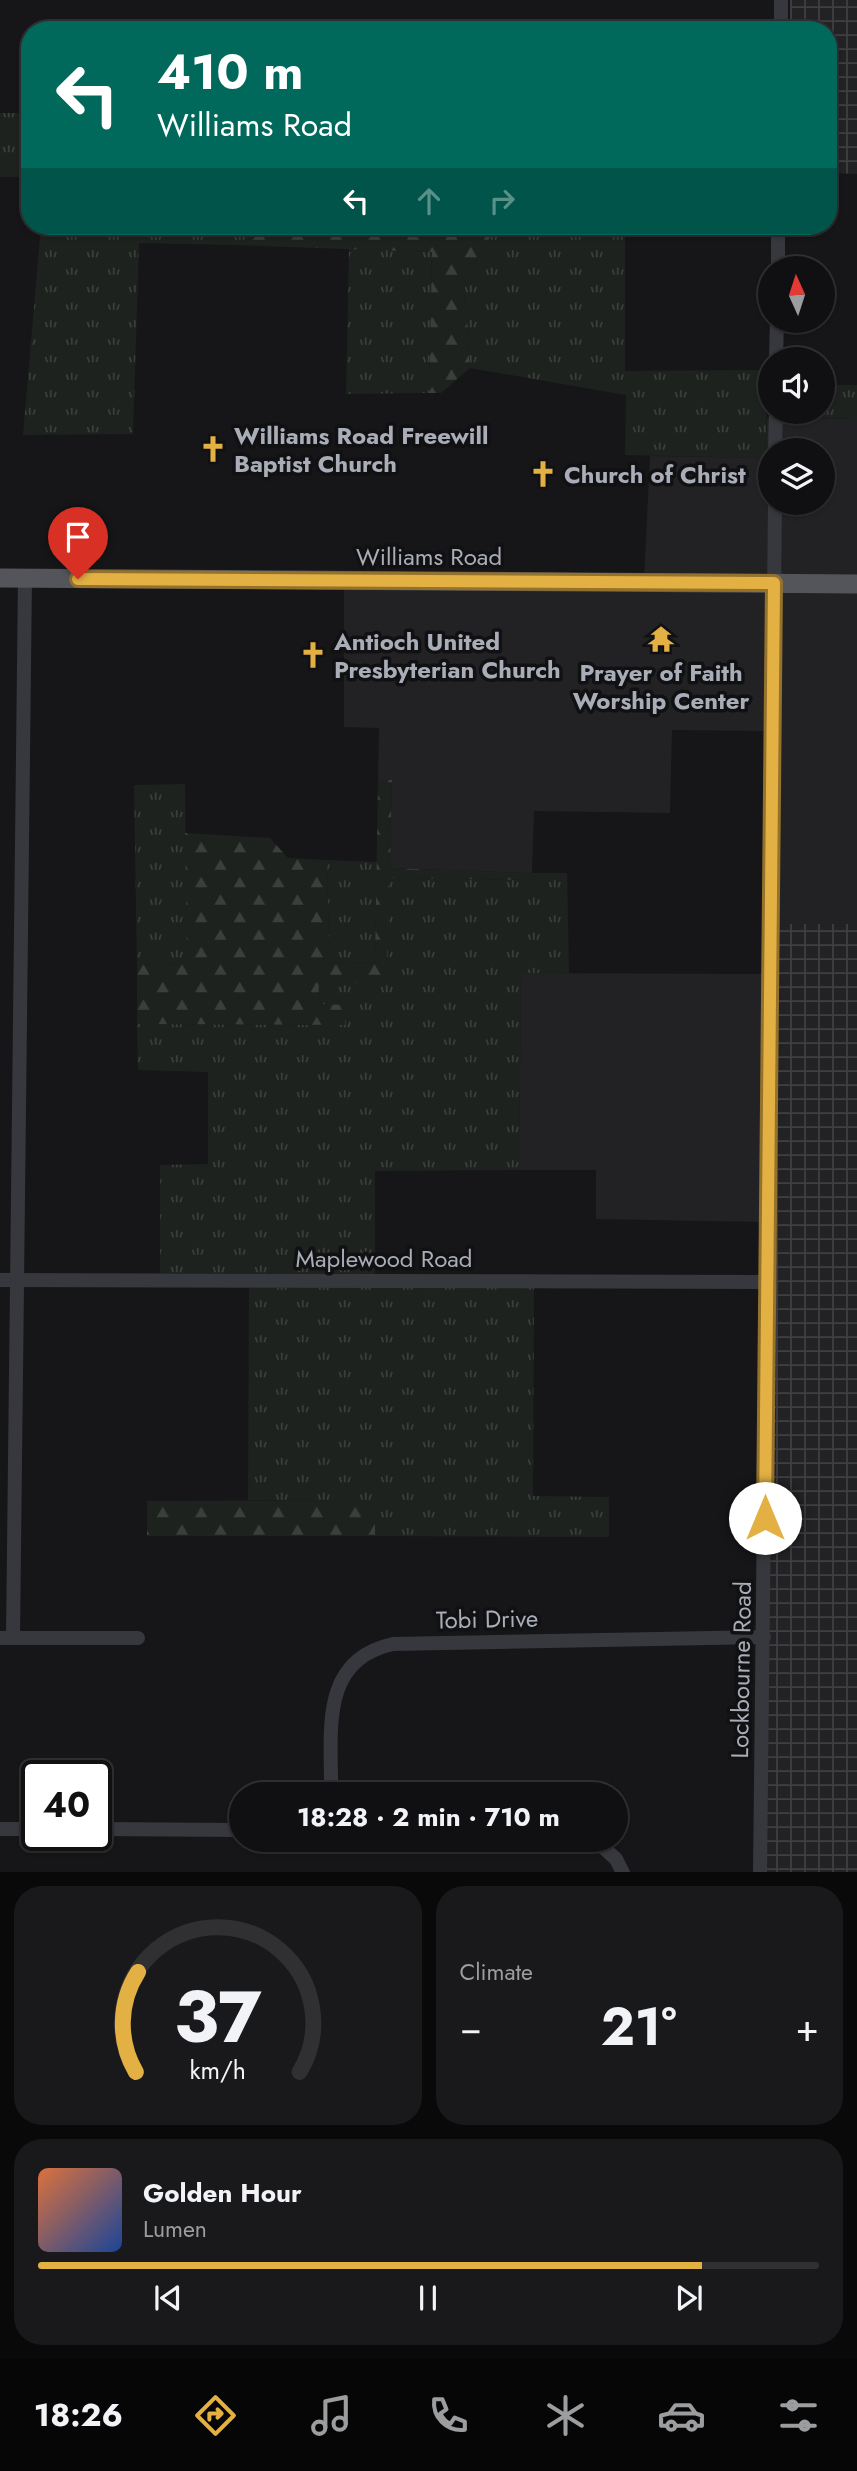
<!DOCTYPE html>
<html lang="en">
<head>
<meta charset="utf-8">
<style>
	body { margin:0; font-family:Jost,sans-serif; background:#19191b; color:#f1f3f6; height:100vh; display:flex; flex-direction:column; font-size:26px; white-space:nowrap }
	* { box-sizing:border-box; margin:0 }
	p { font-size:23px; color:#9c9d9f }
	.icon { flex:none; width:38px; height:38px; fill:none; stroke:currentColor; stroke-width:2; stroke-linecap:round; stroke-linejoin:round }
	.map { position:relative; height:1872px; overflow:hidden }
	.details { display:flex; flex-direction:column; gap:14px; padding:14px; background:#09090a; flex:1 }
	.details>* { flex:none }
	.guide { position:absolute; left:21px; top:21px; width:816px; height:214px; border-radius:28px; box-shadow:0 2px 5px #0004,0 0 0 2px #303032; background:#00695c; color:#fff; overflow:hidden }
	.needle { width:46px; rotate:357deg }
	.tools { position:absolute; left:758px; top:256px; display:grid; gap:14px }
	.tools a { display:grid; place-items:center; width:77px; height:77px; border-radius:50%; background:#101012; box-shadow:0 2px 5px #0004,0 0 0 2px #303032; font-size:35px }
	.speed { position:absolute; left:21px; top:1760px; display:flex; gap:14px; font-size:35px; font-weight:700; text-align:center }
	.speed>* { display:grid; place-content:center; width:91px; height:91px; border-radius:50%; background:#101012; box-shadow:0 2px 5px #0004,0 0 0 2px #303032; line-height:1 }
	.speed .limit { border:4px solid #111; border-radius:10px; background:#fff; color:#111 }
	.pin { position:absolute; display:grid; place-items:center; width:60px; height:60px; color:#fff; margin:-72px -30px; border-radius:50% 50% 50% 0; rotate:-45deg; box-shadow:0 0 7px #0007 }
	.pin .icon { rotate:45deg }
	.me { position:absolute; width:77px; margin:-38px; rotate:0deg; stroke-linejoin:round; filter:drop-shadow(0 0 5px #0008) }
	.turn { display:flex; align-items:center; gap:24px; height:147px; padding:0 21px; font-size:32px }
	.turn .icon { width:91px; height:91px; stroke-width:2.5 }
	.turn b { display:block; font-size:49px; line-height:60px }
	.lanes { display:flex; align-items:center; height:66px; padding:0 21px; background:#0003; justify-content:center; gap:35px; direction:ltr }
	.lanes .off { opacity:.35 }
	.big { font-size:52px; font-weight:700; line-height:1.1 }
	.details .tile { flex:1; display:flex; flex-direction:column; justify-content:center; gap:10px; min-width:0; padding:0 24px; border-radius:28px; background:#19191b }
	.details .dial { align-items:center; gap:0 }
	.dial svg { height:182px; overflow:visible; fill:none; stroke:#303032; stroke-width:7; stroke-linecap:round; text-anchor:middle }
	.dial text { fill:#f1f3f6; stroke:none }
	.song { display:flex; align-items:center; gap:21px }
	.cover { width:84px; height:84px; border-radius:10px; background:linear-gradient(135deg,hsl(20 70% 55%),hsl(220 70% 35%)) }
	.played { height:7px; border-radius:4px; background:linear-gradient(90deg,#e3b043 85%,#303032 85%) }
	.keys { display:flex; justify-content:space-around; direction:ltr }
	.heat { display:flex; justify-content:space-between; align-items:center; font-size:38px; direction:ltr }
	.details .tiles { flex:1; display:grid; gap:14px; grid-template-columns:1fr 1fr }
	.tile:last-child { grid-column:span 2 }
	.trip { position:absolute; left:229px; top:1782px; width:399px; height:70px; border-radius:35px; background:#101012; box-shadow:0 2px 5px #0004,0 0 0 2px #303032; font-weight:700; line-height:70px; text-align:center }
	.dock { display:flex; height:112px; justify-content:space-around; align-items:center; background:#060607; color:#9c9d9f }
	.dock .icon { width:49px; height:49px }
	.dock .on { color:#e3b043 }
	.dock b { font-size:32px; color:#f1f3f6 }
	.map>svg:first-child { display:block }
</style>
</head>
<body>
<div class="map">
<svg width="857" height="1873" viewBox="0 0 857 1873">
	<defs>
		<pattern id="industrial-grid" width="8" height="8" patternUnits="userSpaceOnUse" patternTransform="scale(1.75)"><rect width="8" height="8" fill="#222225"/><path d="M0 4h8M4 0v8" fill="none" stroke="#3f3f42"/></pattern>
		<pattern id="grass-tufts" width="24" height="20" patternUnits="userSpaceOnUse" patternTransform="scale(1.75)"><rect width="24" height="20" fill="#1d221e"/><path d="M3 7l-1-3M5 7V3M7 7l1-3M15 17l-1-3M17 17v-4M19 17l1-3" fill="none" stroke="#3b3f3c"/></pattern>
		<pattern id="forest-firs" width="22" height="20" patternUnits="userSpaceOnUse" patternTransform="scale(1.75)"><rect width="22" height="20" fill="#1d221e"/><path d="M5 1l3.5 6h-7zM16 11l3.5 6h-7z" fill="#3b3f3c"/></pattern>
	</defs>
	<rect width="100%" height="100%" fill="#161618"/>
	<g fill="#222225" fill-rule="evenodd">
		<path d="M767 418 857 419V924H770L771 731 672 730 670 813 534 811 532 873 390 868 392 780H378L379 728 344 727V577L644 579 650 456 765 458ZM770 450H822V502H770Z"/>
		<polygon points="521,973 771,974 767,1222 596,1219 596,1170 519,1170"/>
	</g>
	<g fill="url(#industrial-grid)">
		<polygon points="790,0 857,0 857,174 828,173 828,30 790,30"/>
		<polygon points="770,924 857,924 857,1872 759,1873"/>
	</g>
	<g fill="url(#grass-tufts)">
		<rect x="0" y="113" width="30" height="64"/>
		<polygon points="41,226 429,226 275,229 236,245 139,243 133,434 23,435"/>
		<polygon points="469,226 625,226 625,371 768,370 765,458 625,455 626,395 470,368 464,291 467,275 490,237"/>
		<polygon points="349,248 432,252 429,393 346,394"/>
		<polygon points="823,385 857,385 857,419 786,418 787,411 822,411"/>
		<polygon points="185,784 187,963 137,965 134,785"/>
		<polygon points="327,860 377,862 375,962 342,963 329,951"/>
		<polygon points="532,873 567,873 569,973 521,973 519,1170 375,1171 375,1274 160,1273 160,1165 208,1164 208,1072 138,1070 137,1024 345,1025 344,1006 318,1004 319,982 386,983 388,878 533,880"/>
		<polygon points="249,1288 534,1288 533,1496 609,1497 609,1537 375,1536 375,1500 248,1500"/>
	</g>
	<g fill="url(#forest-firs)">
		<polygon points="469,226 490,237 467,275 464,291 470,368 441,393 429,393 432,252 236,245 275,229"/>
		<polygon points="378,780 392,780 390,868 532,873 533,880 389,878 386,983 319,983 318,1004 345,1005 345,1025 137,1024 137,965 187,963 185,833 270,838 288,858 327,860 329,951 343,963 375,962"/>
		<polygon points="375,1500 375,1536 147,1536 147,1501"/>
	</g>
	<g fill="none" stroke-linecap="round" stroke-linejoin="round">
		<g stroke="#37383d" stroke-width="14">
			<polyline points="781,30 781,0"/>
			<polyline points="778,268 778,226"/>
			<polyline points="776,359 777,320"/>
			<polyline points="775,450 776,411"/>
			<polyline points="0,1280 767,1282"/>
			<polyline points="0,1638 138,1638"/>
			<polyline points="13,1638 25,578"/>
			<path d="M331 1794C332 1734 318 1660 393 1644L764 1637"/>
			<polyline points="0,1829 37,1829"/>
			<polyline points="96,1829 242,1830"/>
			<polyline points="594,1839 616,1859 623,1873"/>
			<polyline points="760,1873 775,502"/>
		</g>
		<polyline stroke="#54555b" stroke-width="19" points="0,578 857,584"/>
	</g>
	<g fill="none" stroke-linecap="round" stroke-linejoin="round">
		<defs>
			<polyline id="route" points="78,579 774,583 765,1518"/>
		</defs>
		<use href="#route" stroke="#94722c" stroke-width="18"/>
		<use href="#route" stroke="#e3b043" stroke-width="12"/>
	</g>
	<defs>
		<symbol id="church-bare" viewBox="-9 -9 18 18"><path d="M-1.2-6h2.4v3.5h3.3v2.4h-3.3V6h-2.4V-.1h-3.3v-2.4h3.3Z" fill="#e3b043" stroke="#111113" stroke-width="2.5" paint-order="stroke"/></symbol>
		<symbol id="temple-bare" viewBox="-9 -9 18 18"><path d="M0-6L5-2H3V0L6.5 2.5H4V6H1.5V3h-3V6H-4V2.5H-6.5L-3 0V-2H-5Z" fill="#e3b043" stroke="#111113" stroke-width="2.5" paint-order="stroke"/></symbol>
	</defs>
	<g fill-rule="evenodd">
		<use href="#church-bare" x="194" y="430" width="38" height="38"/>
		<use href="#church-bare" x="524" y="455" width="38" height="38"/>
		<use href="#temple-bare" x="642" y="620" width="38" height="38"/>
		<use href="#church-bare" x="294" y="636" width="38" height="38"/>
	</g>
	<g text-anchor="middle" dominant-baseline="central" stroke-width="7" stroke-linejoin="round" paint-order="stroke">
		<g font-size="24" font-weight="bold" fill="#a9adb7" stroke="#111113" text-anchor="start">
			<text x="234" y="435">Williams Road Freewill<tspan x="234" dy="28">Baptist Church</tspan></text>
			<text x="564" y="474">Church of Christ</text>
			<text x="334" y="641">Antioch United<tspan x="334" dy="28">Presbyterian Church</tspan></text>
			<text x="661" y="672" text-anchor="middle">Prayer of Faith<tspan x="661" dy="28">Worship Center</tspan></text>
		</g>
		<g font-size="24" fill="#a9adb7" stroke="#111113">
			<text x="429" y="556">Williams Road</text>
			<text x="384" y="1258">Maplewood Road</text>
			<text transform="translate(487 1619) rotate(-1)">Tobi Drive</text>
			<text transform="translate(741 1670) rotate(-89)">Lockbourne Road</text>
		</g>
	</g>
</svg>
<div class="tools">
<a><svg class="needle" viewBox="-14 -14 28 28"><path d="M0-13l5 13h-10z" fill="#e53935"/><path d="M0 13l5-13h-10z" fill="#9c9d9f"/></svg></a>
<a><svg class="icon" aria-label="sound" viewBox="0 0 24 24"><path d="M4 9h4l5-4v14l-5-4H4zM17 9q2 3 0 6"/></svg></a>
<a><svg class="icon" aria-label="layers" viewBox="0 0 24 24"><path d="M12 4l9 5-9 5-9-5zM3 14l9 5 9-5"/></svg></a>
</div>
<div class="speed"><div class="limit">40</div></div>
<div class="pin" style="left:78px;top:579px;background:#d93025"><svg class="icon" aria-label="arrive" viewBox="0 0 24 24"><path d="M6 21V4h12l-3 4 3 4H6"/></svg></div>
<svg class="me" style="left:765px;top:1518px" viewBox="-20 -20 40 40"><circle r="19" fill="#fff"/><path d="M0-13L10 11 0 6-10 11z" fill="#e3b043"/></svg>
<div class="trip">18:28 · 2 min · 710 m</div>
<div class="guide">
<div class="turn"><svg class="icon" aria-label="left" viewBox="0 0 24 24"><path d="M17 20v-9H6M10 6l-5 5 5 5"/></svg><div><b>410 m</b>Williams Road</div></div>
<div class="lanes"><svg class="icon" aria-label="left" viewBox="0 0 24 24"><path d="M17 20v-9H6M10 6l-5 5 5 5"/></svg><svg class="icon off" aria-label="ahead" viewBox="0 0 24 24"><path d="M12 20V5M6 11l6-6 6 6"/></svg><svg class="icon off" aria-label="right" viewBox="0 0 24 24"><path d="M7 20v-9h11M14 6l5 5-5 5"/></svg></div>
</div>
</div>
<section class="details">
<div class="tiles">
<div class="tile dial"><svg viewBox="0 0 100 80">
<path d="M14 69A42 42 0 1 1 86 69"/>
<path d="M14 69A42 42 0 0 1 15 25" stroke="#e3b043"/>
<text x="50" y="56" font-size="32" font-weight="700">37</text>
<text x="50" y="72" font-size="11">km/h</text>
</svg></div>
<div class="tile"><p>Climate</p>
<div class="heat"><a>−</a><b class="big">21°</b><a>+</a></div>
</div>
<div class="tile">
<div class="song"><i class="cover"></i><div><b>Golden Hour</b><p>Lumen</p></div></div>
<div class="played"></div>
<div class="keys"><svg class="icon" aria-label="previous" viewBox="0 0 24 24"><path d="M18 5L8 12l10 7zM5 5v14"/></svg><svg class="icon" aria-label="pause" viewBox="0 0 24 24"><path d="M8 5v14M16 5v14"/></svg><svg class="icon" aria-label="next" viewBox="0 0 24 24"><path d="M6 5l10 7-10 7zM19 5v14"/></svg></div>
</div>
</div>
</section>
<nav class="dock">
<b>18:26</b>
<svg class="icon on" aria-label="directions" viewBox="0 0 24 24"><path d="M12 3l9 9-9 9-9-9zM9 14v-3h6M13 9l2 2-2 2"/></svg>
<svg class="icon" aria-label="music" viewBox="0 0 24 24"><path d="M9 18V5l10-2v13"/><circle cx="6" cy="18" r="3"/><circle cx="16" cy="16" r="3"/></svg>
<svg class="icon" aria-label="phone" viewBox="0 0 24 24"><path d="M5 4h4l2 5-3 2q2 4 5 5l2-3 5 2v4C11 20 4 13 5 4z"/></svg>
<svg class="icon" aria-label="climate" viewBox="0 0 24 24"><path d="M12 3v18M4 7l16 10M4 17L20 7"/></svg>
<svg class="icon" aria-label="car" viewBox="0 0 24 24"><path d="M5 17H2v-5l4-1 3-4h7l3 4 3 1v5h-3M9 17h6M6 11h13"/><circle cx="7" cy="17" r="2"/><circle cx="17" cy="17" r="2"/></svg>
<svg class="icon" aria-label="filters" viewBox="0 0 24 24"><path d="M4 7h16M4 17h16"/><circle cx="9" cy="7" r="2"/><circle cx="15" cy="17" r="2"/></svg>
</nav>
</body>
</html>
